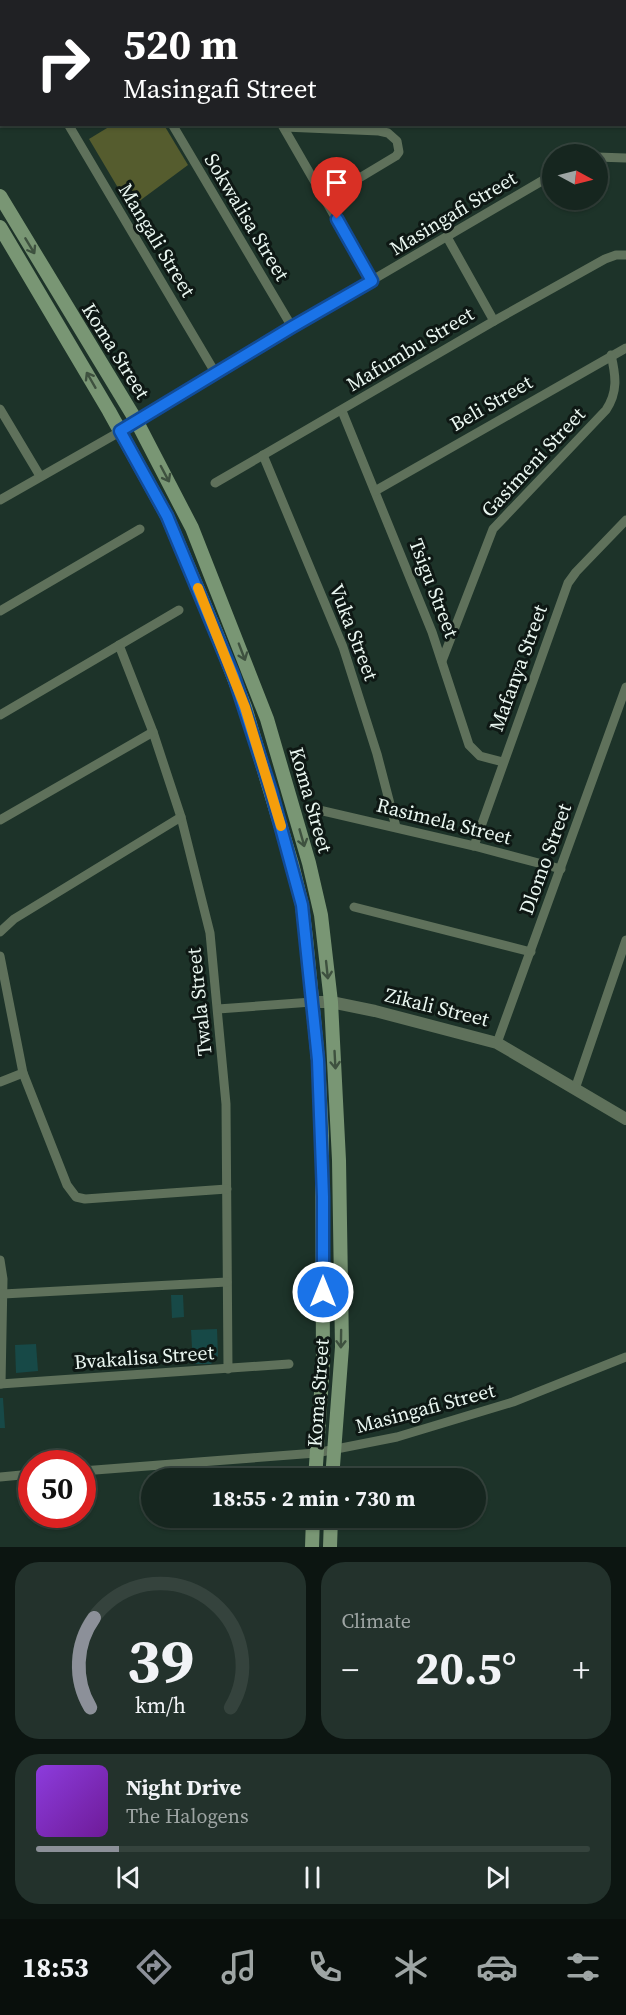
<!DOCTYPE html>
<html lang="en">
<head>
<meta charset="utf-8">
<style>
	body { margin:0; font-family:"Source Serif 4",serif; background:#23322c; color:#f1f3f6; height:100vh; display:flex; flex-direction:column; font-size:22px; white-space:nowrap }
	* { box-sizing:border-box; margin:0 }
	p { font-size:20px; color:#9ea5a4 }
	.icon { flex:none; width:33px; height:33px; fill:none; stroke:currentColor; stroke-width:2; stroke-linecap:round; stroke-linejoin:round }
	.map { position:relative; height:1547px; overflow:hidden }
	.drawer { display:flex; flex-direction:column; gap:15px; padding:15px; background:#0c1511; flex:1 }
	.drawer>* { flex:none }
	.guide { position:absolute; left:0px; top:0px; width:627px; height:126px; box-shadow:0 2px 4px #0004,0 0 0 2px #35433d; background:#202124; color:#fff; overflow:hidden }
	.needle { width:39px; rotate:97deg }
	.buttons { position:absolute; left:542px; top:144px; display:grid; gap:12px }
	.buttons a { display:grid; place-items:center; width:66px; height:66px; border-radius:50%; background:#16261f; box-shadow:0 2px 4px #0004,0 0 0 2px #35433d; font-size:30px }
	.speed { position:absolute; left:18px; top:1450px; display:flex; gap:12px; font-size:30px; font-weight:700; text-align:center }
	.speed>* { display:grid; place-content:center; width:78px; height:78px; border-radius:50%; background:#16261f; box-shadow:0 2px 4px #0004,0 0 0 2px #35433d; line-height:1 }
	.speed .limit { border:9px solid #d22; background:#fff; color:#111 }
	.pin { position:absolute; display:grid; place-items:center; width:51px; height:51px; color:#fff; margin:-62px -26px; border-radius:50% 50% 50% 0; rotate:-45deg; box-shadow:0 0 6px #0007 }
	.pin .icon { rotate:45deg }
	.me { position:absolute; width:66px; margin:-33px; rotate:0deg; stroke-linejoin:round; filter:drop-shadow(0 0 4px #0008) }
	.turn { display:flex; align-items:center; gap:21px; height:126px; padding:0 24px; font-size:27px }
	.turn .icon { width:78px; height:78px; stroke-width:2.5 }
	.turn b { display:block; font-size:42px; line-height:51px }
	.big { font-size:45px; font-weight:700; line-height:1.1 }
	.drawer .tile { flex:1; display:flex; flex-direction:column; justify-content:center; gap:9px; min-width:0; padding:0 21px; border-radius:24px; background:#23322c }
	.drawer .dial { align-items:center; gap:0 }
	.dial svg { height:156px; overflow:visible; fill:none; stroke:#35433d; stroke-width:7; stroke-linecap:round; text-anchor:middle }
	.dial text { fill:#f1f3f6; stroke:none }
	.song { display:flex; align-items:center; gap:18px }
	.cover { width:72px; height:72px; border-radius:9px; background:linear-gradient(135deg,hsl(270 70% 55%),hsl(280 70% 35%)) }
	.played { height:6px; border-radius:3px; background:linear-gradient(90deg,#8c9099 15%,#35433d 15%) }
	.keys { display:flex; justify-content:space-around; direction:ltr }
	.heat { display:flex; justify-content:space-between; align-items:center; font-size:33px; direction:ltr }
	.drawer .tiles { flex:1; display:grid; gap:15px; grid-template-columns:1fr 1fr }
	.tile:last-child { grid-column:span 2 }
	.trip { position:absolute; left:141px; top:1468px; width:345px; height:60px; border-radius:30px; background:#16261f; box-shadow:0 2px 4px #0004,0 0 0 2px #35433d; font-weight:700; line-height:60px; text-align:center }
	.dock { display:flex; height:96px; justify-content:space-around; align-items:center; background:#090f0c; color:#9ea5a4 }
	.dock .icon { width:42px; height:42px }
	.dock .on { color:#8c9099 }
	.dock b { font-size:27px; color:#f1f3f6 }
	.map>svg:first-child { display:block }
</style>
</head>
<body>
<div class="map">
<svg width="626" height="1547" viewBox="0 0 626 1547">
	<rect width="100%" height="100%" fill="#1d3329"/>
	<polygon fill="#1d3c2f" points="0,0 231,0 2,2 1,26"/>
	<polygon fill="#555c2e" points="112,125 164,125 188,165 130,208 89,139"/>
	<g fill="#174947">
		<polygon points="171,1295 183,1295 184,1317 172,1318"/>
		<polygon points="217,1329 218,1356 211,1364 193,1364 191,1330"/>
		<polygon points="36,1344 38,1371 16,1373 15,1345"/>
		<polygon points="0,1398 3,1398 5,1428 0,1428"/>
	</g>
	<g fill="none" stroke-linecap="round" stroke-linejoin="round">
		<g stroke="#5f715b" stroke-width="9">
			<polyline points="240,2 240,0"/>
			<polyline points="0,31 2,33"/>
			<polyline points="68,124 216,374"/>
			<polyline points="172,124 292,327"/>
			<polyline points="282,125 372,281"/>
			<polyline points="284,127 379,131 388,133 397,141 399,152 396,156 326,198"/>
			<polyline points="597,157 626,158"/>
			<polyline points="447,237 494,321"/>
			<polyline points="0,409 40,476"/>
			<polyline points="342,411 432,632 469,745 480,756 503,762"/>
			<polyline points="263,455 343,647 377,754 396,827"/>
			<polyline points="215,483 494,321 605,259 616,255 626,255"/>
			<polyline points="375,491 626,348"/>
			<polyline points="0,500 137,422 292,327 552,175"/>
			<polyline points="0,611 140,529"/>
			<polyline points="119,645 153,732 181,817 210,933 226,1104 228,1369"/>
			<path d="M442 661 493 529 606 410C618 392 616 376 611 355"/>
			<polyline points="0,715 179,610"/>
			<polyline points="319,810 474,846 561,869"/>
			<polyline points="0,820 153,732"/>
			<polyline points="474,846 568,583 576,572 626,520"/>
			<polyline points="354,907 531,952"/>
			<polyline points="0,932 14,919 181,817"/>
			<polyline points="0,956 23,1073 67,1185 76,1197 85,1199 227,1189"/>
			<polyline points="218,1009 312,1002"/>
			<polyline points="497,1043 626,687"/>
			<polyline points="0,1082 23,1073"/>
			<polyline points="575,1089 626,940"/>
			<polyline points="0,1260 3,1279 1,1384"/>
			<polyline points="3,1294 227,1282"/>
			<polyline points="0,1384 289,1364"/>
			<polyline points="82,1471 316,1453 397,1437 513,1402 626,1357"/>
			<polyline points="0,1477 32,1474"/>
		</g>
		<polyline stroke="#5f715b" stroke-width="12" points="312,1002 331,1002 375,1011 497,1043 626,1119"/>
		<g stroke="#799674" stroke-width="14">
			<polyline points="0,196 137,422 192,528 267,719 309,863 321,915 331,1002 339,1160 342,1347 332,1479"/>
			<polyline points="0,227 109,411 167,516 218,637 245,707 292,864 302,905 306,938 318,1060 322,1136 323,1364 315,1479"/>
			<polyline points="312,1547 313,1518"/>
			<polyline points="330,1547 331,1518"/>
		</g>
	</g>
	<defs><path id="oneway-shaft" d="M-6 0H5M1.5-3L5.5 0L1.5 3" fill="none" stroke-width="1.6" stroke-linecap="round" stroke-linejoin="round" transform="scale(1.5)"/></defs>
	<g stroke="#3e513f">
		<use href="#oneway-shaft" transform="translate(30 246) rotate(59)"/>
		<use href="#oneway-shaft" transform="translate(91 380) rotate(-120)"/>
		<use href="#oneway-shaft" transform="translate(165 474) rotate(62)"/>
		<use href="#oneway-shaft" transform="translate(242 652) rotate(69)"/>
		<use href="#oneway-shaft" transform="translate(302 838) rotate(74)"/>
		<use href="#oneway-shaft" transform="translate(327 970) rotate(84)"/>
		<use href="#oneway-shaft" transform="translate(335 1060) rotate(87)"/>
		<use href="#oneway-shaft" transform="translate(341 1339) rotate(91)"/>
	</g>
	<g fill="none" stroke-linecap="round" stroke-linejoin="round">
		<defs>
			<polyline id="route" points="323,1292 323,1197 318,1060 302,905 271,791 234,677 167,516 120,431 292,327 372,281 337,219"/>
		</defs>
		<use href="#route" stroke="#114b97" stroke-width="15"/>
		<use href="#route" stroke="#1a73e8" stroke-width="10"/>
		<polyline stroke="#f59e0b" stroke-width="10" points="198,588 245,707 281,826"/>
	</g>
	<g text-anchor="middle" dominant-baseline="central" stroke-width="6" stroke-linejoin="round" paint-order="stroke">
		<g font-size="20" fill="#eaf7f1" stroke="#0e1814">
			<text transform="translate(453 213) rotate(-31)">Masingafi Street</text>
			<text transform="translate(247 217) rotate(59)">Sokwalisa Street</text>
			<text transform="translate(157 240) rotate(59)">Mangali Street</text>
			<text transform="translate(410 349) rotate(-31)">Mafumbu Street</text>
			<text transform="translate(116 351) rotate(58)">Koma Street</text>
			<text transform="translate(491 403) rotate(-30)">Beli Street</text>
			<text transform="translate(533 462) rotate(-47)">Gasimeni Street</text>
			<text transform="translate(434 588) rotate(69)">Tsigu Street</text>
			<text transform="translate(354 632) rotate(69)">Vuka Street</text>
			<text transform="translate(518 668) rotate(-70)">Mafanya Street</text>
			<text transform="translate(311 800) rotate(74)">Koma Street</text>
			<text transform="translate(444 821) rotate(14)">Rasimela Street</text>
			<text transform="translate(545 859) rotate(-70)">Dlomo Street</text>
			<text transform="translate(199 1002) rotate(-96)">Twala Street</text>
			<text transform="translate(437 1007) rotate(14)">Zikali Street</text>
			<text transform="translate(144 1357) rotate(-4)">Bvakalisa Street</text>
			<text transform="translate(318 1393) rotate(-86)">Koma Street</text>
			<text transform="translate(425 1408) rotate(-15)">Masingafi Street</text>
		</g>
	</g>
</svg>
<div class="buttons">
<a><svg class="needle" viewBox="-14 -14 28 28"><path d="M0-13l5 13h-10z" fill="#e53935"/><path d="M0 13l5-13h-10z" fill="#9ea5a4"/></svg></a>
</div>
<div class="speed"><div class="limit">50</div></div>
<div class="pin" style="left:337px;top:219px;background:#d93025"><svg class="icon" aria-label="arrive" viewBox="0 0 24 24"><path d="M6 21V4h12l-3 4 3 4H6"/></svg></div>
<svg class="me" style="left:323px;top:1292px" viewBox="-20 -20 40 40"><circle r="17" fill="#1a73e8" stroke="#fff" stroke-width="3"/><path d="M0-11L8 9 0 5-8 9z" fill="#fff"/></svg>
<div class="trip">18:55 · 2 min · 730 m</div>
<div class="guide">
<div class="turn"><svg class="icon" aria-label="right" viewBox="0 0 24 24"><path d="M7 20v-9h11M14 6l5 5-5 5"/></svg><div><b>520 m</b>Masingafi Street</div></div>
</div>
</div>
<section class="drawer">
<div class="tiles">
<div class="tile dial"><svg viewBox="0 0 100 80">
<path d="M14 69A42 42 0 1 1 86 69"/>
<path d="M14 69A42 42 0 0 1 16 23" stroke="#8c9099"/>
<text x="50" y="56" font-size="32" font-weight="700">39</text>
<text x="50" y="72" font-size="11">km/h</text>
</svg></div>
<div class="tile"><p>Climate</p>
<div class="heat"><a>−</a><b class="big">20.5°</b><a>+</a></div>
</div>
<div class="tile">
<div class="song"><i class="cover"></i><div><b>Night Drive</b><p>The Halogens</p></div></div>
<div class="played"></div>
<div class="keys"><svg class="icon" aria-label="previous" viewBox="0 0 24 24"><path d="M18 5L8 12l10 7zM5 5v14"/></svg><svg class="icon" aria-label="pause" viewBox="0 0 24 24"><path d="M8 5v14M16 5v14"/></svg><svg class="icon" aria-label="next" viewBox="0 0 24 24"><path d="M6 5l10 7-10 7zM19 5v14"/></svg></div>
</div>
</div>
</section>
<nav class="dock">
<b>18:53</b>
<svg class="icon on" aria-label="directions" viewBox="0 0 24 24"><path d="M12 3l9 9-9 9-9-9zM9 14v-3h6M13 9l2 2-2 2"/></svg>
<svg class="icon" aria-label="music" viewBox="0 0 24 24"><path d="M9 18V5l10-2v13"/><circle cx="6" cy="18" r="3"/><circle cx="16" cy="16" r="3"/></svg>
<svg class="icon" aria-label="phone" viewBox="0 0 24 24"><path d="M5 4h4l2 5-3 2q2 4 5 5l2-3 5 2v4C11 20 4 13 5 4z"/></svg>
<svg class="icon" aria-label="climate" viewBox="0 0 24 24"><path d="M12 3v18M4 7l16 10M4 17L20 7"/></svg>
<svg class="icon" aria-label="car" viewBox="0 0 24 24"><path d="M5 17H2v-5l4-1 3-4h7l3 4 3 1v5h-3M9 17h6M6 11h13"/><circle cx="7" cy="17" r="2"/><circle cx="17" cy="17" r="2"/></svg>
<svg class="icon" aria-label="filters" viewBox="0 0 24 24"><path d="M4 7h16M4 17h16"/><circle cx="9" cy="7" r="2"/><circle cx="15" cy="17" r="2"/></svg>
</nav>
</body>
</html>
